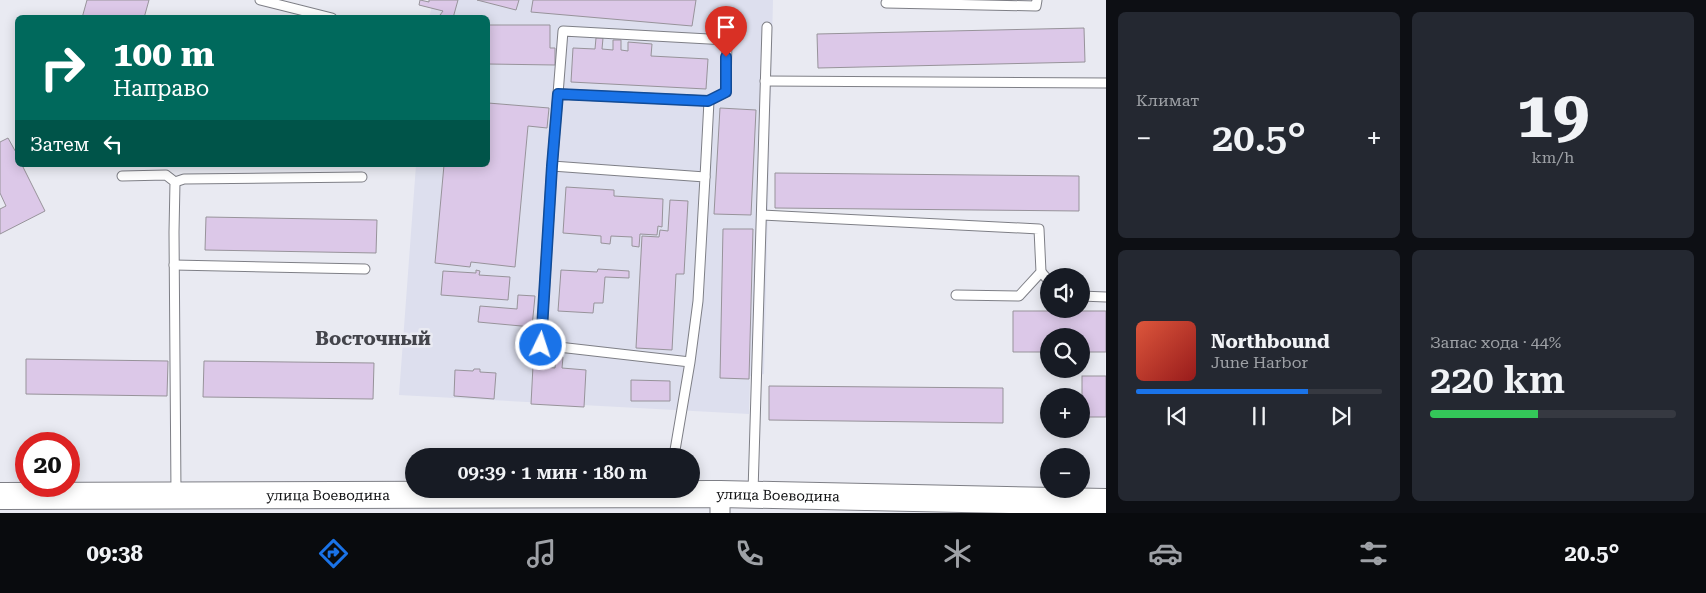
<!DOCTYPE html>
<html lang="ru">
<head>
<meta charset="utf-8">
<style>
	body { margin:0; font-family:"Roboto Serif",serif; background:#242831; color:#f1f3f6; height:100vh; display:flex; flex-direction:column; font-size:19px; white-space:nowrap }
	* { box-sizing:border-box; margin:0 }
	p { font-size:16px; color:#9ea1a6 }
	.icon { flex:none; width:28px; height:28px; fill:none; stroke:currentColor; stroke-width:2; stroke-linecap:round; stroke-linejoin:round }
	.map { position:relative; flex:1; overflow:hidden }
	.sheet { display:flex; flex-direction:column; gap:12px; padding:12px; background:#0d0f14; width:600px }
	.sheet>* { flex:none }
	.banner { position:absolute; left:15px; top:15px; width:475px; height:152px; border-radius:8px; box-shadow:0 2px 12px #0003; background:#00695c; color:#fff; overflow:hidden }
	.tools { position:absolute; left:1040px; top:268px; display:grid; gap:10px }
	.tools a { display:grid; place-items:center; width:50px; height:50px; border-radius:50%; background:#171b24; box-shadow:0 2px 12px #0003; font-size:25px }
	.speed { position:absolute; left:15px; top:432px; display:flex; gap:10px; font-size:25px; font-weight:700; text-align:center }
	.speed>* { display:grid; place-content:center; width:65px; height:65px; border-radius:50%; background:#171b24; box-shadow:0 2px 12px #0003; line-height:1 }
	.speed .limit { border:8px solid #d22; background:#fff; color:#111 }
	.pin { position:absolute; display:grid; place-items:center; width:42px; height:42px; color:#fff; margin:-51px -21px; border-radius:50% 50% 50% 0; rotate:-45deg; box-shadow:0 0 5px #0007 }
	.pin .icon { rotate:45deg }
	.me { position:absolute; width:55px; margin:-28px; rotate:4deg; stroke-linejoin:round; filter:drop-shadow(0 0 4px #0008) }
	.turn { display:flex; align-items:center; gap:18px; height:105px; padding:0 15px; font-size:22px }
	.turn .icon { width:65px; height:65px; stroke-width:2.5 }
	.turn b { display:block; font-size:35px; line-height:42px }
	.then { display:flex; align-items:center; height:48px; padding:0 15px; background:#0003; gap:10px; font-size:19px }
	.big { font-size:38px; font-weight:600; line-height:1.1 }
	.sheet .widget { flex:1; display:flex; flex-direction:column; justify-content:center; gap:8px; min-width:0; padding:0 18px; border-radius:8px; background:#242831 }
	.sheet .dial { align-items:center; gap:0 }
	.dial b { font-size:65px; line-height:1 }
	.song { display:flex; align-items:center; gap:15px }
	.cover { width:60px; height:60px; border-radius:8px; background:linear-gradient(135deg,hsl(10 70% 55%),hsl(0 70% 35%)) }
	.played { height:5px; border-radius:2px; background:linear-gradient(90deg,#1a73e8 70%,#363941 70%) }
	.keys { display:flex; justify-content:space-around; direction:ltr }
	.heat { display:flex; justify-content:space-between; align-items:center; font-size:28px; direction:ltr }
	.charge { height:8px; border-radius:4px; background:linear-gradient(90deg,#34c759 44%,#363941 0) }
	.sheet .tiles { flex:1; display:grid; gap:12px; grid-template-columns:repeat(2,1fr) }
	.trip { position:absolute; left:405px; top:448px; width:295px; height:50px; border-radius:25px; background:#171b24; box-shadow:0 2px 12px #0003; font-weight:600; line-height:50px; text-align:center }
	.tab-bar { display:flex; height:80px; justify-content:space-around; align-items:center; background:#090b0e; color:#9ea1a6 }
	.tab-bar .icon { width:35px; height:35px }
	.tab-bar .selected { color:#1a73e8 }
	.tab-bar b { font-size:22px; color:#f1f3f6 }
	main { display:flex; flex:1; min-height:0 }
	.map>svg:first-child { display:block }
</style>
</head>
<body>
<main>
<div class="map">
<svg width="1106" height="513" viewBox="0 0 1106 513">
	<rect width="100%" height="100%" fill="#e9eaf2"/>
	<polygon fill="#dddfee" points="434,0 773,0 764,374 750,376 749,414 399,395 416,165 488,165 488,18 429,17"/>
	<g fill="#dcc8e8" stroke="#97939a">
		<polygon points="87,0 149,0 144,18 82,18"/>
		<polygon points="420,0 429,2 429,0 458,0 453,18 440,15 443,11 419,5"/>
		<polygon points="477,0 519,0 516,10"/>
		<polygon points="533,0 696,0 692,26 531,12"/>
		<polygon points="488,25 550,25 550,48 555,48 555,65 488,64"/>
		<polygon points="1084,28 1085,62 818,68 817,34"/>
		<polygon points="596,38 603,38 602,49 613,50 613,40 621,40 621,50 628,51 628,42 652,44 651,56 708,59 706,89 571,82 573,48 595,49"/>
		<polygon points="488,103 549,108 547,128 528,126 515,267 471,262 470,267 435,263 444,165 488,165"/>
		<polygon points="720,108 756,110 751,215 714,214"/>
		<polygon points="8,138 18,156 18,165 22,165 45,211 0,234 0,209 6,206 0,193 0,142"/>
		<polygon points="775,173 1079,176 1079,211 775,208"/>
		<polygon points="566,187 614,190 614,196 663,199 662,227 658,226 657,235 640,234 639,247 632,246 632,237 611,236 610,244 601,243 601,236 563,233"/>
		<polygon points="670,200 688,201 684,274 676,274 672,350 636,348 642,236 659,237 660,230 668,231"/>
		<polygon points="206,217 377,220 376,253 205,250"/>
		<polygon points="723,229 753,229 749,379 720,378"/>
		<polygon points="598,269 629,271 629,278 605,277 603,303 594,303 593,313 558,311 561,270 597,272"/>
		<polygon points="476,270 480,271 479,275 510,277 508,300 441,295 443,271 476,273"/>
		<polygon points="518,295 535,296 532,327 478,322 480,306 517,309"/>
		<polygon points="1013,311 1106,311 1106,352 1081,352 1081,336 1049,336 1049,352 1013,352"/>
		<polygon points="556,357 563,357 562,368 586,370 584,407 531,404 533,366 555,368"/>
		<polygon points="26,359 168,361 167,396 26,394"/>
		<polygon points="204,361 374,363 373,399 203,397"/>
		<polygon points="474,369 480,369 480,372 496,373 494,399 454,396 455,370 473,371"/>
		<rect x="1082" y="376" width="24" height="41"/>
		<polygon points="631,380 670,381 670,401 631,401"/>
		<polygon points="769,386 1003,388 1003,423 769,420"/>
	</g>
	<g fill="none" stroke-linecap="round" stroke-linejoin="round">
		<defs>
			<g id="lane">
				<polyline points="260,0 332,18"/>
				<polyline points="886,3 1036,6 1037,0"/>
				<polyline points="765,81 1106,83"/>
				<polyline points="558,94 563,31 727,40 726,92 709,101"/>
				<polyline points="552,166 558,94 709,101 705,177"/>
				<polyline points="122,176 166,175 175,182 174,232 176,493"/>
				<polyline points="175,182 184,179 362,177"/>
				<polyline points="762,215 1039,229 1041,272 1019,296 956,295"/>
				<polyline points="174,265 365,269"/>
				<polyline points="1041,272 1049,281"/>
				<polyline points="1081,296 1106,297"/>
				<polyline points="674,456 690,362 698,301 705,177 552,166 541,345 690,362"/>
				<polyline points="753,492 767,27"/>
			</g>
			<polyline id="street" points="720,513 720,494"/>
			<g id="secondary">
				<path id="s1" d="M0 496 720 494 1106 502"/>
			</g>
		</defs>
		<use href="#lane" stroke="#7e7f86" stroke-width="11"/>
		<use href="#street" stroke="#7e7f86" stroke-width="21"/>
		<use href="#secondary" stroke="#7e7f86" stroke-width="28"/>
		<use href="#lane" stroke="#fff" stroke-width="9"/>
		<use href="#street" stroke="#fff" stroke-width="19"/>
		<use href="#secondary" stroke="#fff" stroke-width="26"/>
	</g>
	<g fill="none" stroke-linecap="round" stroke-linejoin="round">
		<defs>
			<polyline id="route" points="541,345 552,166 558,94 708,101 726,92 726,57"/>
		</defs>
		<use href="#route" stroke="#114b97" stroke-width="12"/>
		<use href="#route" stroke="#1a73e8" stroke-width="9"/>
	</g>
	<g text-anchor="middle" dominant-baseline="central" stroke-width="5" stroke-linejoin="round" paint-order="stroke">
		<g font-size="14" fill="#0f1012" stroke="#e9eaf2">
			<text stroke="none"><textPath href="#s1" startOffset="328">улица Воеводина</textPath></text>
			<text stroke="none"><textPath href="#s1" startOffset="778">улица Воеводина</textPath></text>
		</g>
		<g font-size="19" font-weight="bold" fill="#43444b" stroke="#e9eaf2">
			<text x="373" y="338">Восточный</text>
		</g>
	</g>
</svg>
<div class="tools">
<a><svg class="icon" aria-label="sound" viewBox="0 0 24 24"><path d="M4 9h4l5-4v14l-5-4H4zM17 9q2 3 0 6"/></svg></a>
<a><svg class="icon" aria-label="search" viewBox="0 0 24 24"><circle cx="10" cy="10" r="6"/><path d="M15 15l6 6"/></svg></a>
<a>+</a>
<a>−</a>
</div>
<div class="speed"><div class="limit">20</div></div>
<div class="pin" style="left:726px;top:57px;background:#d93025"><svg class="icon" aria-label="arrive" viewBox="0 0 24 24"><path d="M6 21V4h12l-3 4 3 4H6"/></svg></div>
<svg class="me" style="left:541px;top:345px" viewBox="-20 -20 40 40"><circle r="17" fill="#1a73e8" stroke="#fff" stroke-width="3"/><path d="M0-11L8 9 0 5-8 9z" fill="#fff"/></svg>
<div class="trip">09:39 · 1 мин · 180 m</div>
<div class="banner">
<div class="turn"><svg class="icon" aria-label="right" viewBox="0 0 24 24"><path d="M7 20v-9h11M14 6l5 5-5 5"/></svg><div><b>100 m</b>Направо</div></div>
<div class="then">Затем<svg class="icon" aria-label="left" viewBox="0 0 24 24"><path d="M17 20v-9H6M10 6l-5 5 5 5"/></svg></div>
</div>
</div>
<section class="sheet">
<div class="tiles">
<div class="widget"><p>Климат</p>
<div class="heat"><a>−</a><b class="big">20.5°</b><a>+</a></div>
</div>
<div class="widget dial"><b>19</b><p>km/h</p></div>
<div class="widget">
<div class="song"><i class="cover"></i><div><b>Northbound</b><p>June Harbor</p></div></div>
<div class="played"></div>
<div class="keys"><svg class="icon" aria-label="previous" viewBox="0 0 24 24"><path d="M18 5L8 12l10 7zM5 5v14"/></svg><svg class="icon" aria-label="pause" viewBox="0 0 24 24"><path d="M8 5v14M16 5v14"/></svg><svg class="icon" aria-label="next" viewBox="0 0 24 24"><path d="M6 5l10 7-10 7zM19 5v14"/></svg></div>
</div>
<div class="widget"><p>Запас хода · 44%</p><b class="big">220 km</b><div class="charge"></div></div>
</div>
</section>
</main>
<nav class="tab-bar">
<b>09:38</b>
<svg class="icon selected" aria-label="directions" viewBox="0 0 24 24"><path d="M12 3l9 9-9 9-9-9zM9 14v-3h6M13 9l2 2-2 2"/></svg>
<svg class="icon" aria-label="music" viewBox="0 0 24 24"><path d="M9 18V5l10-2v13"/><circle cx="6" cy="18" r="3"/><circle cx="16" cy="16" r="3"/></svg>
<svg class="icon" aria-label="phone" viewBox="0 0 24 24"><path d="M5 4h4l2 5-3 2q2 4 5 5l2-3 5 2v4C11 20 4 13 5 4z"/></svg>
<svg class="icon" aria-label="climate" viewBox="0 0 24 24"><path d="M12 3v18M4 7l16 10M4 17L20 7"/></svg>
<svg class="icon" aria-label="car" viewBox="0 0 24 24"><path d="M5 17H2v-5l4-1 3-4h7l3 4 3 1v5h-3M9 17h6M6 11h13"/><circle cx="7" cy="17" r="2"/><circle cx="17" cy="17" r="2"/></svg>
<svg class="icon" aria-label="filters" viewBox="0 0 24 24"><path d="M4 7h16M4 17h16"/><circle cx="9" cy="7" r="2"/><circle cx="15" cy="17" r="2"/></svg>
<b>20.5°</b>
</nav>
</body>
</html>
